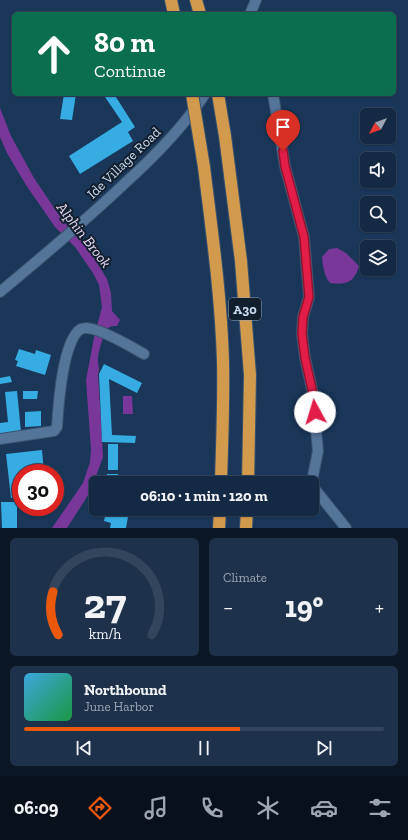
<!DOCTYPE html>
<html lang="en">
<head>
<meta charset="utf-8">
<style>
	body { margin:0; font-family:"Zilla Slab",serif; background:#1d314a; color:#f1f3f6; height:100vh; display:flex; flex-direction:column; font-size:15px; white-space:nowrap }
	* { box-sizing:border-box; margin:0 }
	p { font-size:13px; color:#9da6b2 }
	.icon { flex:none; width:22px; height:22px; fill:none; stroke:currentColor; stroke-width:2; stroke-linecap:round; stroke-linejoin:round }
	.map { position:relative; height:528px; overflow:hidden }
	.sheet { display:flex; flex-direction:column; gap:10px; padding:10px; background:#0b1725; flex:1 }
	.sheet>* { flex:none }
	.hud { position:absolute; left:12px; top:12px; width:384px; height:84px; border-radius:6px; box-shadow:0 1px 3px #0004,0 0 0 1px #33455c; background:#0b6e4f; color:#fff; overflow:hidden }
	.needle { width:26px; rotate:229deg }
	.fabs { position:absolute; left:360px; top:108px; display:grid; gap:8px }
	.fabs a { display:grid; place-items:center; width:36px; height:36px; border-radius:6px; background:#142943; box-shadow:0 1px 3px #0004,0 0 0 1px #33455c; font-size:20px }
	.speed { position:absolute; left:12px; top:464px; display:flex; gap:8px; font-size:20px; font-weight:700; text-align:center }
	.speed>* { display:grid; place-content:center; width:52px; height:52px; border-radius:50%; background:#142943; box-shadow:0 1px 3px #0004,0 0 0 1px #33455c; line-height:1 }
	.speed .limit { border:6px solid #d22; background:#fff; color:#111 }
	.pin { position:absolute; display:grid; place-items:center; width:34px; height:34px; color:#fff; margin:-41px -17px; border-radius:50% 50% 50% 0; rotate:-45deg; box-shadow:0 0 4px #0007 }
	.pin .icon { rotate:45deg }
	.me { position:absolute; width:44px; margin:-22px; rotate:354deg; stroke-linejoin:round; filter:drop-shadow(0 0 3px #0008) }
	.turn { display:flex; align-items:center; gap:14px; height:84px; padding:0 16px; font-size:18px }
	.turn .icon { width:52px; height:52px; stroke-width:2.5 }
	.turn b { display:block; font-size:28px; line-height:34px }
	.big { font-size:30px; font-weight:700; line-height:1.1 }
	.sheet .widget { flex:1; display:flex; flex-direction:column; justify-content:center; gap:6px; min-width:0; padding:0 14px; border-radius:6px; background:#1d314a }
	.sheet .dial { align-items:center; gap:0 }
	.dial svg { height:104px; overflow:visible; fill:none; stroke:#33455c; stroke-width:7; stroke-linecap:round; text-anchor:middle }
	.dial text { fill:#f1f3f6; stroke:none }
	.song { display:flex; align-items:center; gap:12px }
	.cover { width:48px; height:48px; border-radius:6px; background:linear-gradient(135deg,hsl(200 70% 55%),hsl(140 70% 35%)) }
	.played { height:4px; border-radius:2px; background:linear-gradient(90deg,#ea580c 60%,#33455c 60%) }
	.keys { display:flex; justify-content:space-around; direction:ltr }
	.heat { display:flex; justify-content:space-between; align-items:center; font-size:22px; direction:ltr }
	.sheet .tiles { flex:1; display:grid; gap:10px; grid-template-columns:1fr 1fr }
	.widget:last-child { grid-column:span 2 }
	.trip { position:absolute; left:89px; top:476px; width:230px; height:40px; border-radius:6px; background:#142943; box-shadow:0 1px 3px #0004,0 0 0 1px #33455c; font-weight:700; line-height:40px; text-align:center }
	.menu { display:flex; height:64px; justify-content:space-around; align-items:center; background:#08101b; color:#9da6b2 }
	.menu .icon { width:28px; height:28px }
	.menu .active { color:#ea580c }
	.menu b { font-size:18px; color:#f1f3f6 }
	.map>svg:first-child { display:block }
</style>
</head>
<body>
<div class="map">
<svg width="408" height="528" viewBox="0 0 408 528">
	<rect width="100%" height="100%" fill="#1a3759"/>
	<g fill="#7a379a">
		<path d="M0 108 11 136 34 178 63 221 86 245 107 279 111 293 112 311 120 320 117 326C114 326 111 326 108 328 104 332 97 355 98 361 98 366 100 369 98 374L103 457 90 492 67 528H52L83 483 90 462 91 450 86 380 94 338 102 307 99 285 93 273 75 247 55 227 26 185 7 153 0 137Z"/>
		<path d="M337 248 346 253 359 266C354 283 346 285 330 283 324 276 323 266 322 257L329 249Z"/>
		<polygon points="123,396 132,396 133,414 123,414"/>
	</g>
	<g fill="#36ace3">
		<polygon points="64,94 76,94 72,120 60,119"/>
		<polygon points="103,94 114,94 135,127 128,132 133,141 80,174 69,156 122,122"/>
		<polygon points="19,349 35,354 36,350 51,355 45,375 16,366 18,361 15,360"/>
		<polygon points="104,364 142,383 137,393 109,379 112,435 136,436 135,443 102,442 99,374"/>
		<polygon points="10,376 12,382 0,384 0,378"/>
		<polygon points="17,391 21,432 0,434 0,423 8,422 5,392"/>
		<polygon points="23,391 38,391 37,399 23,399"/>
		<polygon points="41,411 41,426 25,427 25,412"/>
		<rect x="108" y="444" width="10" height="26"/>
		<polygon points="42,450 44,473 21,473 21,497 11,498 6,454"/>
		<rect x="107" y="474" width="11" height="9"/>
		<polygon points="1,502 17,502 17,528 2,528"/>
		<polygon points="113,509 129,511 126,528 110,528 111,523 104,521 106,512 113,513"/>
	</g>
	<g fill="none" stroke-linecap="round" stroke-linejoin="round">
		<defs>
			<g id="minor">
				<polyline points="250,14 256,0"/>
				<polyline points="273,94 285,166 304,237 309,297 303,317 302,334 305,358 312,389 318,451 313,476 314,488 346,528"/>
				<path d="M0 292C42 257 84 222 124 184 154 157 183 128 205 94"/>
				<path d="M0 439 54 431 57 427C58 410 63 328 85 328 97 327 132 347 144 354"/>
			</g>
			<g id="highway">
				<polyline points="171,0 174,14"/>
				<polyline points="196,0 200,14"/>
				<polyline points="218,94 225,136 241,261 250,375 248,483"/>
				<path d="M204 167C212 232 221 296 223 361 224 402 222 442 221 483"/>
				<polyline points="219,528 220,509"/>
				<polyline points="246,528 247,509"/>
			</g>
		</defs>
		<use href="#minor" stroke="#3a536f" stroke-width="12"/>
		<use href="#highway" stroke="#3a536f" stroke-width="14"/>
		<use href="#minor" stroke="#55749a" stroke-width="10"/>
		<use href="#highway" stroke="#d29a4c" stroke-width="12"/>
		<defs>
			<polyline id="highway-bridge" points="192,94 204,167"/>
		</defs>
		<use href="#highway-bridge" stroke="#3a536f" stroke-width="14" stroke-linecap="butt"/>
		<use href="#highway-bridge" stroke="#d29a4c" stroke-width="12"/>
	</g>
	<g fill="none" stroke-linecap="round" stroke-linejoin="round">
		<defs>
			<polyline id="route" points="283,151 285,166 304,237 309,297 303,317 302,334 305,358 312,389 315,412"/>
		</defs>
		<use href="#route" stroke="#92132f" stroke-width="10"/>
		<use href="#route" stroke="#e11d48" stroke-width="7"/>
	</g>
	<g text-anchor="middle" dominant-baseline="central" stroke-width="4" stroke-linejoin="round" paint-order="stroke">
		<rect fill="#121f2e" stroke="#93a3b6" stroke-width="1" x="229" y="298" width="32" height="22" rx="3"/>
		<g font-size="13" font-weight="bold" fill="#cadcf1">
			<text x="245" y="309">A30</text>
		</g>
		<g font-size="14" fill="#cadcf1" stroke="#121f2e">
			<text transform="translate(124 163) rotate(-44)">Ide Village Road</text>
		</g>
		<g font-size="15" font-style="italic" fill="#e9d9f3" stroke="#121f2e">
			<text transform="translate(84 235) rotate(52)">Alphin Brook</text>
		</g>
	</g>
</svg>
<div class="fabs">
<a><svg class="needle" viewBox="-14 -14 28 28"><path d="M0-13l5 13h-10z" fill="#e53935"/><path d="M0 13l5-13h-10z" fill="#9da6b2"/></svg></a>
<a><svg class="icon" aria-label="sound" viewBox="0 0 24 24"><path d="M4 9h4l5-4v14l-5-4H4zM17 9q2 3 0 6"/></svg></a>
<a><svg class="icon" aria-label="search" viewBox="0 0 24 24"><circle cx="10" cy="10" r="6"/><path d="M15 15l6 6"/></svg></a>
<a><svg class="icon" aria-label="layers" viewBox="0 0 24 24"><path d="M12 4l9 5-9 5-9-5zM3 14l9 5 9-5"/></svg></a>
</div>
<div class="speed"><div class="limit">30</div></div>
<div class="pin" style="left:283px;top:151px;background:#d93025"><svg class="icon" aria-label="arrive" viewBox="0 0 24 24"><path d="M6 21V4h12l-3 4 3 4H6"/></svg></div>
<svg class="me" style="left:315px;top:412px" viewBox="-20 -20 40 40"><circle r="19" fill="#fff"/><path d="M0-13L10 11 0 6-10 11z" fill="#e11d48"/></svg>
<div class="trip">06:10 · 1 min · 120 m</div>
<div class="hud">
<div class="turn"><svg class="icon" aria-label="ahead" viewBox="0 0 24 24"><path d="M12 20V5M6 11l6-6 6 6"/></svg><div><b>80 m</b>Continue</div></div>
</div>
</div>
<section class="sheet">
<div class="tiles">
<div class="widget dial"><svg viewBox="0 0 100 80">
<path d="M14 69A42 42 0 1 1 86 69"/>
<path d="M14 69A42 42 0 0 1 10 36" stroke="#ea580c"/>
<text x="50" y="56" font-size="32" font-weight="700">27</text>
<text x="50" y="72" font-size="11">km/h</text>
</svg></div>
<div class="widget"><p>Climate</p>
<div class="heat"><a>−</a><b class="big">19°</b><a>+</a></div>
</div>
<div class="widget">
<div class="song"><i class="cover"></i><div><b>Northbound</b><p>June Harbor</p></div></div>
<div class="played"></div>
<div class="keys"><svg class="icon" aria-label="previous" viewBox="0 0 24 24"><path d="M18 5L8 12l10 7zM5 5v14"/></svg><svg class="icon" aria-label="pause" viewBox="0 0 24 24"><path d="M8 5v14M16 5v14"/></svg><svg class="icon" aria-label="next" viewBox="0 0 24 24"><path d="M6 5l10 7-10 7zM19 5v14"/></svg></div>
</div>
</div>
</section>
<nav class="menu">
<b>06:09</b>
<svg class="icon active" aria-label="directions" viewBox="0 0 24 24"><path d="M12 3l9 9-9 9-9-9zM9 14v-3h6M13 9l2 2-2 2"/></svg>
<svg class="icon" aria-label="music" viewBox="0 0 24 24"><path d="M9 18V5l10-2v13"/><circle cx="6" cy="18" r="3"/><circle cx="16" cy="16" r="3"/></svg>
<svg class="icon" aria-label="phone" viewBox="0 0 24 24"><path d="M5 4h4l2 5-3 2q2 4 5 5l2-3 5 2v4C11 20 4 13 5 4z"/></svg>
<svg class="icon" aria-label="climate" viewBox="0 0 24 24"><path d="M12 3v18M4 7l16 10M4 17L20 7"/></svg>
<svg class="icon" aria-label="car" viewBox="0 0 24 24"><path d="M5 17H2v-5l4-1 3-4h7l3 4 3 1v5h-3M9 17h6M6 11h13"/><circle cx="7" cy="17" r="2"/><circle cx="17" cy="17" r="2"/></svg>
<svg class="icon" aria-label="filters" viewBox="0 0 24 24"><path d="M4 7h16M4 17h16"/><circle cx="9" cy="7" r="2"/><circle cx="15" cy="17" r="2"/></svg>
</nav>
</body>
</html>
